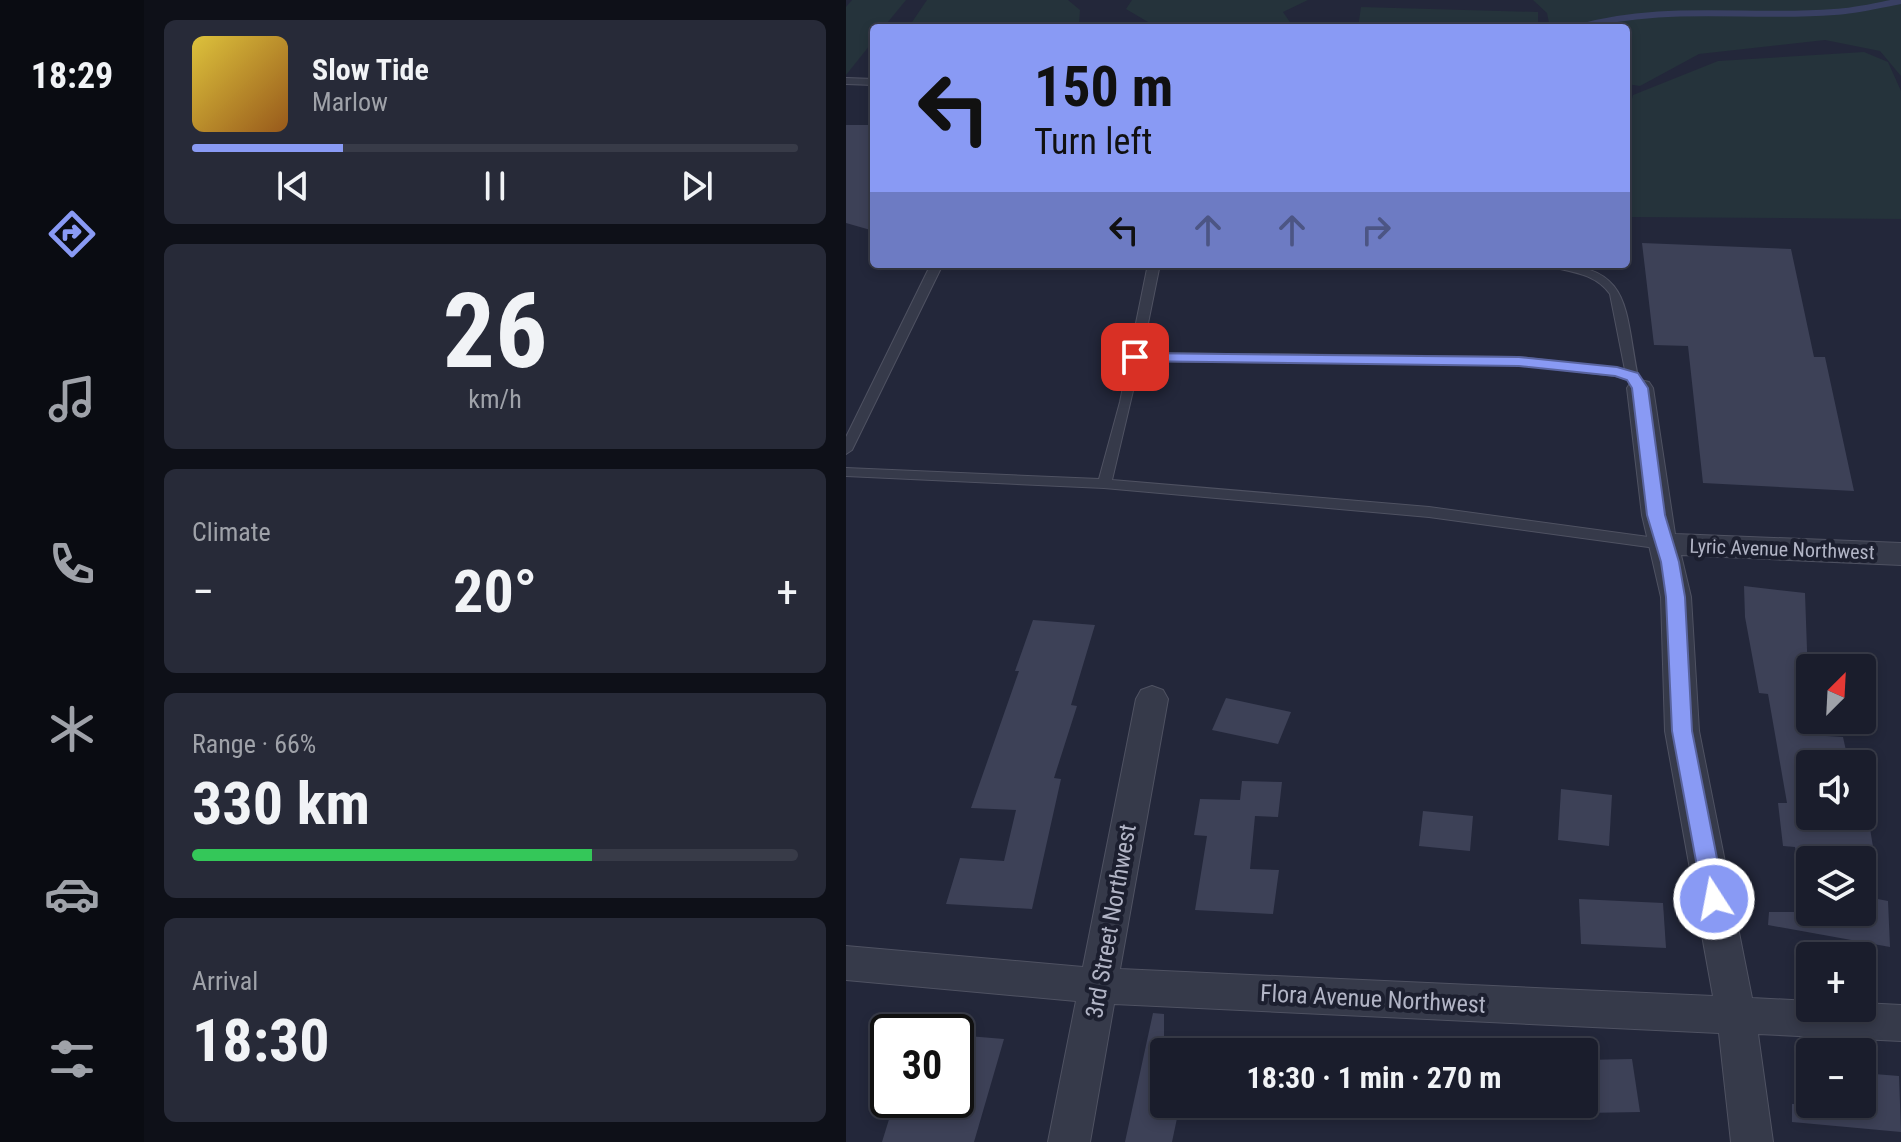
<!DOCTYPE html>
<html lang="en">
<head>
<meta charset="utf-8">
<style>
	body { margin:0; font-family:"Roboto Condensed",sans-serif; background:#272a38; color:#f1f3f6; height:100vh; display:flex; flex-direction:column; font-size:30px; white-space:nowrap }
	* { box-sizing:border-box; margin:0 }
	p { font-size:26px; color:#9fa2a9 }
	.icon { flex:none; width:44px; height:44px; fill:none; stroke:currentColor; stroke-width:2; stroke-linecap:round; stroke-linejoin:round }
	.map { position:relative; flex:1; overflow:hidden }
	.sheet { display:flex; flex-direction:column; gap:20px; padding:20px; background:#0e1018; width:702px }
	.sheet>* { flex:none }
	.top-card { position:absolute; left:24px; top:24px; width:760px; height:244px; border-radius:8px; box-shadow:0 4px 12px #0003,0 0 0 2px #383b48; background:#899af4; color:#111; overflow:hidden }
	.needle { width:52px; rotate:24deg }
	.fabs { position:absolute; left:950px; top:654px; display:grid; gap:16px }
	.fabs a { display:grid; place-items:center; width:80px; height:80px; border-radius:8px; background:#1a1d2c; box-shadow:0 4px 12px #0003,0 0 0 2px #383b48; font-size:40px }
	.speed { position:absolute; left:24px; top:1014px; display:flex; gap:16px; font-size:40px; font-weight:700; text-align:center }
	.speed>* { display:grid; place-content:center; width:104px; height:104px; border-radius:50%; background:#1a1d2c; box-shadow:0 4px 12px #0003,0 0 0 2px #383b48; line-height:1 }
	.speed .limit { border:4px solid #111; border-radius:12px; background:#fff; color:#111 }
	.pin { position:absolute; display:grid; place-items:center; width:68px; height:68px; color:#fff; margin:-34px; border-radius:16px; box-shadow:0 4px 12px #0006 }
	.me { position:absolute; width:88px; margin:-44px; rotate:349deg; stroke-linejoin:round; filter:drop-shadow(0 0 6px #0008) }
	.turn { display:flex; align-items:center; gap:28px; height:168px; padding:0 32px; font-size:36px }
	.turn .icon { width:104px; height:104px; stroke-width:2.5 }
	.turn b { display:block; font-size:56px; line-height:68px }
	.lanes { display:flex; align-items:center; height:76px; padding:0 32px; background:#0003; justify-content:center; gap:40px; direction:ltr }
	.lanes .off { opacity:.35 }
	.big { font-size:60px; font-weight:700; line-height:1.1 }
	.sheet .widget { flex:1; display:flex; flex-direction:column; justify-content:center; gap:12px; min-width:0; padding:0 28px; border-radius:12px; background:#272a38 }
	.sheet .dial { align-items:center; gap:0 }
	.dial b { font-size:104px; line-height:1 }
	.song { display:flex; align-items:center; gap:24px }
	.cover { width:96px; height:96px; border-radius:12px; background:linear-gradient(135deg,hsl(50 70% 55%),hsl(30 70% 35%)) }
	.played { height:8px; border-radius:4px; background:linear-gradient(90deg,#899af4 25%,#383b48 25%) }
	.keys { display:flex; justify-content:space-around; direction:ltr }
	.heat { display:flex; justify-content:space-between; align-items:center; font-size:44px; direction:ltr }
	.charge { height:12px; border-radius:6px; background:linear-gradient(90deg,#34c759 66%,#383b48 0) }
	.trip { position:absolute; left:304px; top:1038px; width:448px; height:80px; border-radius:8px; background:#1a1d2c; box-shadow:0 4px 12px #0003,0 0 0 2px #383b48; font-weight:700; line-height:80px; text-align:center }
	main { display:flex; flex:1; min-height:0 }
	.menu { display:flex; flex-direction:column; width:144px; justify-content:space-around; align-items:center; background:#0a0c12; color:#9fa2a9 }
	.menu .icon { width:56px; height:56px }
	.menu .selected { color:#899af4 }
	.menu b { font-size:36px; color:#f1f3f6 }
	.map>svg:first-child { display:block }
</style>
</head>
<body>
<main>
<nav class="menu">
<b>18:29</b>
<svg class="icon selected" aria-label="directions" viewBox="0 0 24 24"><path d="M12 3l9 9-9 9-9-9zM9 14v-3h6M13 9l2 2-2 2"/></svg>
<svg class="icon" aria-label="music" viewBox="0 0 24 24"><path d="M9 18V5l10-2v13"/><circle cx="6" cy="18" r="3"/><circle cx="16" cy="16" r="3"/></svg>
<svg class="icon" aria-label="phone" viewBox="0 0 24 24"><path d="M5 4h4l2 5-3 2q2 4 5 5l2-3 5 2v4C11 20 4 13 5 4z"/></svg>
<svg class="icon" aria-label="climate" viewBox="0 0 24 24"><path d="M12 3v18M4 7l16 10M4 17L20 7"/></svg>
<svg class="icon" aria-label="car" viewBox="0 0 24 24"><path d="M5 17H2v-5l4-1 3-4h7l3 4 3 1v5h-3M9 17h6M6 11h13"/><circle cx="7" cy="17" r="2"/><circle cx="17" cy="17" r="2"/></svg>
<svg class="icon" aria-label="filters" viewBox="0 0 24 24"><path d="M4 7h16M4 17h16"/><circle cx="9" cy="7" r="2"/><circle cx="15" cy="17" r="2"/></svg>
</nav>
<section class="sheet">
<div class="widget">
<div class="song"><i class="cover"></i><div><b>Slow Tide</b><p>Marlow</p></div></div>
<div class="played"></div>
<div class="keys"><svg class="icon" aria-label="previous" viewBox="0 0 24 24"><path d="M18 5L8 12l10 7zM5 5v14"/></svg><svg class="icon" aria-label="pause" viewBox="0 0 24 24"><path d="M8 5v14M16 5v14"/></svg><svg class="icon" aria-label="next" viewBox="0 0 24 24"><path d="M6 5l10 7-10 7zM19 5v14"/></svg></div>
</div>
<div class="widget dial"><b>26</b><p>km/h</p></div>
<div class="widget"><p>Climate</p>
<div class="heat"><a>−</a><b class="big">20°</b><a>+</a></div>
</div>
<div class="widget"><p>Range · 66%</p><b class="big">330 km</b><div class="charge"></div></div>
<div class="widget"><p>Arrival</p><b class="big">18:30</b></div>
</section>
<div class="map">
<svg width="1055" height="1142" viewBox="0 0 1055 1142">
	<rect width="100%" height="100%" fill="#23273a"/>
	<g fill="#25333b">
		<polygon points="6,0 60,0 37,28 28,28 28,40 0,75 0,7"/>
		<polygon points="81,0 222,0 234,10 233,25 282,28 62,28"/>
		<polygon points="286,0 462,0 437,12 448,28 321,28 307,25 280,9"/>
		<polygon points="687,0 1055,0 1055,76 1034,51 979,40 853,54 794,86 780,84 780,28 704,28 701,13"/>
		<polygon points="515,7 692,12 692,28 512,28"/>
		<polygon points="1018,52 1042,62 1055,91 1055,219 780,217 780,119 787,95 872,61"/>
	</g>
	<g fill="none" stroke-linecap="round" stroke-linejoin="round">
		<path stroke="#394063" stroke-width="6" d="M730 28C816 3 900 19 988 12 1011 11 1033 5 1055 1"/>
	</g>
	<g fill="#3d4157">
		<polygon points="0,125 28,125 28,231 0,223"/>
		<polygon points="796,243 945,249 968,357 979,357 1008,491 857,483 842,346 808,345"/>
		<polygon points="898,586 959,593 964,735 997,737 1003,764 964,764 964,816 1022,816 1028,853 964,848 964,855 951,857 949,847 937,846 932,803 941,803 922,694 913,693 899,617"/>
		<polygon points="187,620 249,625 225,705 231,706 208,778 215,779 186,909 100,904 114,858 158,861 170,810 125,808 173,671 169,671"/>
		<polygon points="380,698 445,712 432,744 366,730"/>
		<polygon points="396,781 436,782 432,817 409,816 404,869 433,870 427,914 349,910 361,836 348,835 354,799 394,800"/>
		<polygon points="715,789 766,795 763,846 712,840"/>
		<polygon points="577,811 627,816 624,851 573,846"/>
		<polygon points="1016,896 1042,901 1044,947 922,925 923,912 1016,912"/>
		<polygon points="733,899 817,903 820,948 735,944"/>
		<polygon points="307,1013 318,1014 318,1104 334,1104 326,1142 279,1142"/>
		<polygon points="110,1035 158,1039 128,1142 36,1142 49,1100 110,1100"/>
		<polygon points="786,1059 794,1112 738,1113 738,1060"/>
		<polygon points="1016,1073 1053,1076 1055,1132 946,1122 946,1104 1016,1104"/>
	</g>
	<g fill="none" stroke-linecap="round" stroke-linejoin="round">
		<defs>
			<g id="lane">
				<polygon points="0,78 28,79 28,85 0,84"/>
				<polygon points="85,264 97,264 6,450 0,454 0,437"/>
				<path d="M302 264H314L296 353 673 357 779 370 764 294C749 273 725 272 701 266L699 264C787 264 778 307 792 377L800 388 798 391H790L782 380 770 376 673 365 294 361 266 480 583 507 817 539 824 544 817 549 583 517 258 488 0 476V468L253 479 274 402Z"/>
			</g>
			<polygon id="street" points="794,380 803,382 807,388 829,534 1055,543 1055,565 835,555 845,597 853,731 906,998 964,1001 964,1008 1016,1008 1016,1003 1055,1005 1055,1041 912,1034 927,1142 885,1142 873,1033 268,1004 244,1142 202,1142 230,1001 0,980 0,946 237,967 290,699 295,690 306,686 317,690 322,699 274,969 867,996 819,731 815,597 796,515 781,388 785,382"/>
		</defs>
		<use href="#lane" stroke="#4f5262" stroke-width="2"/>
		<use href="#street" stroke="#4f5262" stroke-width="2"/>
		<use href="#lane" fill="#363a4a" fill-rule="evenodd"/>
		<use href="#street" fill="#363a4a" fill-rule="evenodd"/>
	</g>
	<polygon fill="#899af4" stroke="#59649f" stroke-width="2" points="289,353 673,357 771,367 792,373 802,388 819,515 833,562 839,597 846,731 879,899 876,906 868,908 860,906 857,899 826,731 820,597 815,562 801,515 786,388 781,380 769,376 673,366 283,361 281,357"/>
	<g text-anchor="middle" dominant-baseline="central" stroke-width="8" stroke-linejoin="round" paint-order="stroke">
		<g font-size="20" fill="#b2b5c6" stroke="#1c1f2f">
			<text transform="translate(936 549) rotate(2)">Lyric Avenue Northwest</text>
		</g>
		<g font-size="24" fill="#b2b5c6" stroke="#1c1f2f">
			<text transform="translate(265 921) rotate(-80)">3rd Street Northwest</text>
			<text transform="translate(527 999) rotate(3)">Flora Avenue Northwest</text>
		</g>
	</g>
</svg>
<div class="fabs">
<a><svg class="needle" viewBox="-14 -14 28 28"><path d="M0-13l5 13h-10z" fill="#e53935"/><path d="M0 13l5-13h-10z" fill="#9fa2a9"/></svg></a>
<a><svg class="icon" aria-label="sound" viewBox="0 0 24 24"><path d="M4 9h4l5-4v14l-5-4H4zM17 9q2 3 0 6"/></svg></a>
<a><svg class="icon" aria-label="layers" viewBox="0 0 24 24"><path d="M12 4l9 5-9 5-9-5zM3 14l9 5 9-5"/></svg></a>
<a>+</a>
<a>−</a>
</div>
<div class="speed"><div class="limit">30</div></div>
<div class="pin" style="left:289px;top:357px;background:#d93025"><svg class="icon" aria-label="arrive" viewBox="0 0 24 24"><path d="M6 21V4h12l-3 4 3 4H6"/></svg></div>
<svg class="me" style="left:868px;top:899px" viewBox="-20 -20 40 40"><circle r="17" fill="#899af4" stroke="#fff" stroke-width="3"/><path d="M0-11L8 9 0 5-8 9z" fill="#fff"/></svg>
<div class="trip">18:30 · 1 min · 270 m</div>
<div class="top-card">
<div class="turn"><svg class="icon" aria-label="left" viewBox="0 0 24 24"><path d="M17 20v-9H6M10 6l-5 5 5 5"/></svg><div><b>150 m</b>Turn left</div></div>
<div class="lanes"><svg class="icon" aria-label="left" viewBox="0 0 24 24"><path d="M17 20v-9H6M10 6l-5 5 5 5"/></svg><svg class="icon off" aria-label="ahead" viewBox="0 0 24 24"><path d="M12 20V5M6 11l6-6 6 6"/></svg><svg class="icon off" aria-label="ahead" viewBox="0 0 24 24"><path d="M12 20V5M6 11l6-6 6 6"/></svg><svg class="icon off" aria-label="right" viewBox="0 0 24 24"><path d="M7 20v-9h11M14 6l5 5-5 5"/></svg></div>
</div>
</div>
</main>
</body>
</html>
